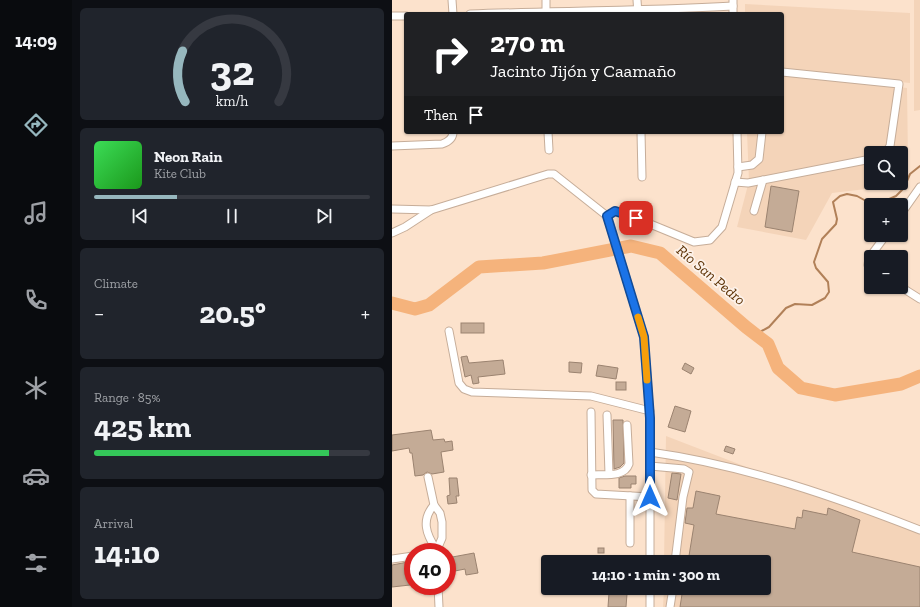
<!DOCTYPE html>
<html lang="en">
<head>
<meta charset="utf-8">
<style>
	body { margin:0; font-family:"Zilla Slab",serif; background:#20242c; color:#f1f3f6; height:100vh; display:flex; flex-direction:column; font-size:15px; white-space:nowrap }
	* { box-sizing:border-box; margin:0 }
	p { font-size:13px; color:#9ea1a6 }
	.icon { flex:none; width:22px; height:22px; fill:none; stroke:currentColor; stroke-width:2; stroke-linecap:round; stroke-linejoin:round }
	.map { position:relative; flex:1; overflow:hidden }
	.panel { display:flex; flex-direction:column; gap:8px; padding:8px; background:#0d0f14; width:320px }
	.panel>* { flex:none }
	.hud { position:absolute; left:12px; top:12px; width:380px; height:122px; border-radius:4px; box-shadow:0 1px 3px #0004; background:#202124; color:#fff; overflow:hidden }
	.controls { position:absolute; left:472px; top:146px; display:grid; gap:8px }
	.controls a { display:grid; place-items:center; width:44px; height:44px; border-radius:4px; background:#171b24; box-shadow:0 1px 3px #0004; font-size:20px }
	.speed { position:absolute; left:12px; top:543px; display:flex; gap:8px; font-size:20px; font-weight:700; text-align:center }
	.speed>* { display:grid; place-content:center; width:52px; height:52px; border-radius:50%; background:#171b24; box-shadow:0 1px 3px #0004; line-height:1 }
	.speed .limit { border:6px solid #d22; background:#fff; color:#111 }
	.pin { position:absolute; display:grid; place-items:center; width:34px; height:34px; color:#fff; margin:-17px; border-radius:8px; box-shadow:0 2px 6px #0006 }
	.me { position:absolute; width:44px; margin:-22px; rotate:0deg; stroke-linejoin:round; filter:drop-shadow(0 0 3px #0008) }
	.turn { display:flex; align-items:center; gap:14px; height:84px; padding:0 20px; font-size:18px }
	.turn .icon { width:52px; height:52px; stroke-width:2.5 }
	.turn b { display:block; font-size:28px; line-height:34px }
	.then { display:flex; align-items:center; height:38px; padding:0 20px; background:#0003; gap:8px; font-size:15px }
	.big { font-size:30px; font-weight:700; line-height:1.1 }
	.panel .widget { flex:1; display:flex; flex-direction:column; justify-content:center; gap:6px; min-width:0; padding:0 14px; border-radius:6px; background:#20242c }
	.panel .dial { align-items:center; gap:0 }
	.dial svg { height:104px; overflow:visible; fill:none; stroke:#363941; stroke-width:7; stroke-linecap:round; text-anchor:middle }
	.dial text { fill:#f1f3f6; stroke:none }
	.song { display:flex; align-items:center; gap:12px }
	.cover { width:48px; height:48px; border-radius:6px; background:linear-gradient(135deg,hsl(130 70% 55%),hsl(120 70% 35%)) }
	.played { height:4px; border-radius:2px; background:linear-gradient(90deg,#96b7be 30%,#363941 30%) }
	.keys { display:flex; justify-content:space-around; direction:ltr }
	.heat { display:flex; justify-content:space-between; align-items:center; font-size:22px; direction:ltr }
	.charge { height:6px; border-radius:3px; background:linear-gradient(90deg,#34c759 85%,#363941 0) }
	.trip { position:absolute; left:149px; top:555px; width:230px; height:40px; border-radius:4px; background:#171b24; box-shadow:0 1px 3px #0004; font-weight:700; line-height:40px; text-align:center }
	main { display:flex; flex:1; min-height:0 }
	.menu { display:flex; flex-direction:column; width:72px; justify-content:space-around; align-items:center; background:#090b0e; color:#9ea1a6 }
	.menu .icon { width:28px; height:28px }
	.menu .active { color:#96b7be }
	.menu b { font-size:18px; color:#f1f3f6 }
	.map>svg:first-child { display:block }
</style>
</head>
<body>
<main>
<nav class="menu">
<b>14:09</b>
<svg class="icon active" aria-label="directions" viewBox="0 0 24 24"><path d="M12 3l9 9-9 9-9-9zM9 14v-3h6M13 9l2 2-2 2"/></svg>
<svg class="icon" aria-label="music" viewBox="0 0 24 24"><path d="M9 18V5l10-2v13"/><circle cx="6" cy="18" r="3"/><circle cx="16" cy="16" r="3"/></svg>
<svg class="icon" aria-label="phone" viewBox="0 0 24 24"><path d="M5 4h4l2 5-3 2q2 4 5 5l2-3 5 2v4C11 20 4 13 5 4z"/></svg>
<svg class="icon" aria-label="climate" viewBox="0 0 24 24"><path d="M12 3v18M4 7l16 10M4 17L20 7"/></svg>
<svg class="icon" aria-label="car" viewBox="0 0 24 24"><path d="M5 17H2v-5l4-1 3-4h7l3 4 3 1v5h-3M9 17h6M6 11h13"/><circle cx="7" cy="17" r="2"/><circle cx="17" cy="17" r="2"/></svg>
<svg class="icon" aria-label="filters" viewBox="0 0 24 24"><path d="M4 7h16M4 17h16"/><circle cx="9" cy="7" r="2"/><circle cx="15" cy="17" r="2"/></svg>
</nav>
<section class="panel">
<div class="widget dial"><svg viewBox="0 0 100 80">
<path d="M14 69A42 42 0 1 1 86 69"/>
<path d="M14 69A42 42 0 0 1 12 30" stroke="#96b7be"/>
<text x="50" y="56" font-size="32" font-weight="700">32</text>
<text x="50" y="72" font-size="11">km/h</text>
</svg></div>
<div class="widget">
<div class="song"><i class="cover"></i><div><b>Neon Rain</b><p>Kite Club</p></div></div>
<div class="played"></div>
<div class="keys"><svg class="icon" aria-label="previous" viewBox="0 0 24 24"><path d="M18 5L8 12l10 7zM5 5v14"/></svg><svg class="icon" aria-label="pause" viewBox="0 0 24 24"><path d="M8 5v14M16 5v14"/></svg><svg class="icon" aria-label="next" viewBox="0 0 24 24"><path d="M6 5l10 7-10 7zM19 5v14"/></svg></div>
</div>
<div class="widget"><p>Climate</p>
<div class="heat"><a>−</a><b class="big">20.5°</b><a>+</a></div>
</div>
<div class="widget"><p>Range · 85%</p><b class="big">425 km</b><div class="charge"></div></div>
<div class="widget"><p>Arrival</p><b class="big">14:10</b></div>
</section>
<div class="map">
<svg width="528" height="607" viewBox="0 0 528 607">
	<rect width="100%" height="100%" fill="#fce2cc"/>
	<g fill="#f4d4b9">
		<polygon points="522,0 528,0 528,110 522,111"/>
		<polygon points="353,4 518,13 518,83 390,70 390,14 353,14"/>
		<polygon points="390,75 515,88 516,160 509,168 509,153 479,153 479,183 484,183 474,189 440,193 414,240 345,227 357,181 355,132 390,132"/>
		<polygon points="274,436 528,534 528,607 271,607 272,588 372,588 372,562 272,562"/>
	</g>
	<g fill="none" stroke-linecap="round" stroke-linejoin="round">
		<polyline stroke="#b18058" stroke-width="2" points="364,334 377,327 394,308 403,304 420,305 433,298 437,292 436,282 424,268 422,262 430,239 444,224 445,219 441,202 448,196 455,194 465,196 474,201 495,200 504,196 512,188 518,174 528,166"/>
		<polyline stroke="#f5b37c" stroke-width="13" points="0,303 23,309 37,305 87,267 151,263 239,246 268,253 354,327 376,344 386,368 409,388 443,395 509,384 528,376"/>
	</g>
	<g fill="#c4ab96" stroke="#9b8370">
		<polygon points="379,186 407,191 400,232 373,227"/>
		<rect x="69" y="323" width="23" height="10"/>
		<polygon points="75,356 77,363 111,360 113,374 86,377 87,383 81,384 79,375 73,377 69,357"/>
		<polygon points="177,362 190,363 189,373 177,372"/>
		<polygon points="293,363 302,368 299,374 290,369"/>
		<polygon points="206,365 226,368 224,379 204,376"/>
		<rect x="224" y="382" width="10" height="8"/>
		<polygon points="283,406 299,411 293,432 276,427"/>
		<polygon points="221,420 231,420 232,463 228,467 222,469"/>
		<polygon points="39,430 41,440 52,439 53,442 60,441 61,450 49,452 52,472 40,474 35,472 31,475 23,476 20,453 18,453 17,448 0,451 0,435"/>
		<polygon points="334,446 343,449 341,454 332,451"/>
		<polygon points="280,473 289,474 285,500 276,498"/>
		<polygon points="233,476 244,476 244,484 239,484 239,488 227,488 227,478"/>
		<polygon points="57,478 65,478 67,496 64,496 65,503 56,504 55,496 58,495"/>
		<polygon points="304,491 328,496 324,514 403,529 405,517 410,518 411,510 435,515 436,508 468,520 460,552 528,567 528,607 288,607 291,588 372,588 372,562 296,562 302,525 293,523 295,508 301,508"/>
		<rect x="206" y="548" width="6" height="5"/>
		<polygon points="82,553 86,573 74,575 73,569 58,572 55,558"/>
		<polygon points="16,562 18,585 0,587 0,565"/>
		<polygon points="217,593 235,594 234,607 216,607"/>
	</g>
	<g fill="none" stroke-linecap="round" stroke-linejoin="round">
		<defs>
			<g id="minor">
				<polyline points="60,0 61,14"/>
				<polyline points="154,0 154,14"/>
				<polyline points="245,0 246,14"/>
				<polyline points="341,0 341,14"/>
				<path d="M78 14C165 11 253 11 341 6"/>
				<polyline points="0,16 14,16"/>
				<polyline points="390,72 507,84 498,146 493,153"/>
				<polyline points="156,132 157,150"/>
				<polyline points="249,132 250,177"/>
				<path d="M0 146 50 144C56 142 61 139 61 132"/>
				<polyline points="346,167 360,165 367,159 370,132"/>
				<polyline points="343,182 356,183 479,159"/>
				<polyline points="0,209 39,210 156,174 162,174 215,216"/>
				<polyline points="362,211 371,180"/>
				<polyline points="509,214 528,187"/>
				<polyline points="0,233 13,227 39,210"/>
				<polyline points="479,267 476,265 477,258 494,235"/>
				<polyline points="509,287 528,299"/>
				<polyline points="57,331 67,383 72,389 80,392 199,396 258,411"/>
				<polyline points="199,412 200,490 204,494 258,497"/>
				<polyline points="215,415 217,474"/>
				<path d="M258 452C351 465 441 496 528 530"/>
				<polyline points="258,466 292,469 297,472 291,497 283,562"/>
				<path d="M199 475C212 474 232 478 237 464L235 425"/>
				<polyline points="36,477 42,505 48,513 50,522 50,538 44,552"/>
				<polyline points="238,496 238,543"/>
				<path d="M42 505C29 520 34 534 44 549"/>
				<polyline points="0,559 21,556"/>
				<polyline points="258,562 258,418 252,337 215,216 223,211 229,212 302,242 318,240 330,227 346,173 345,132"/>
				<polyline points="46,586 47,607"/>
				<polyline points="258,607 258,588"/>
				<polyline points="278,607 281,588"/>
			</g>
		</defs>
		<use href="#minor" stroke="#c6ad99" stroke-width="9"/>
		<use href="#minor" stroke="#fff" stroke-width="7"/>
	</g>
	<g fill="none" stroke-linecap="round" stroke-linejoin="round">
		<defs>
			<polyline id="route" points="244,218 223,211 215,216 252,337 258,418 258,497"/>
		</defs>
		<use href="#route" stroke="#114b97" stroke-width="10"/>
		<use href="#route" stroke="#1a73e8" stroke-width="7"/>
		<polyline stroke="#f59e0b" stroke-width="7" points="246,317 252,337 255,380"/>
	</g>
	<g text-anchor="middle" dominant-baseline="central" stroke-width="3.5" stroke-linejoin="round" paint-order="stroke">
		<g font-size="15" font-style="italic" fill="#5e3407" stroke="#fdf2ea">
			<text transform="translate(319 275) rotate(40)">Río San Pedro</text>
		</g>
	</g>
</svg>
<div class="controls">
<a><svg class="icon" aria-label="search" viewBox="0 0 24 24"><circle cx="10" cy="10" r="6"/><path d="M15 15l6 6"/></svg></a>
<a>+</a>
<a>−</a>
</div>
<div class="speed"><div class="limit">40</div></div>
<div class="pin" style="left:244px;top:218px;background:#d93025"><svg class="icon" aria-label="arrive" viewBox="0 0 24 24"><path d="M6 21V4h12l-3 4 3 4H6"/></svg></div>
<svg class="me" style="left:258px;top:497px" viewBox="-20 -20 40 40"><path d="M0-17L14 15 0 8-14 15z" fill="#1a73e8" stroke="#fff" stroke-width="4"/></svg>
<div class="trip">14:10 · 1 min · 300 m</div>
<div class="hud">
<div class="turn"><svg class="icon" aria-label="right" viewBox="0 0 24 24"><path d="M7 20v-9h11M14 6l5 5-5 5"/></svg><div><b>270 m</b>Jacinto Jijón y Caamaño</div></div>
<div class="then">Then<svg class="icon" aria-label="arrive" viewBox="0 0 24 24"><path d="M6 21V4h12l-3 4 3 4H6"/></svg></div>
</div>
</div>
</main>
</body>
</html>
